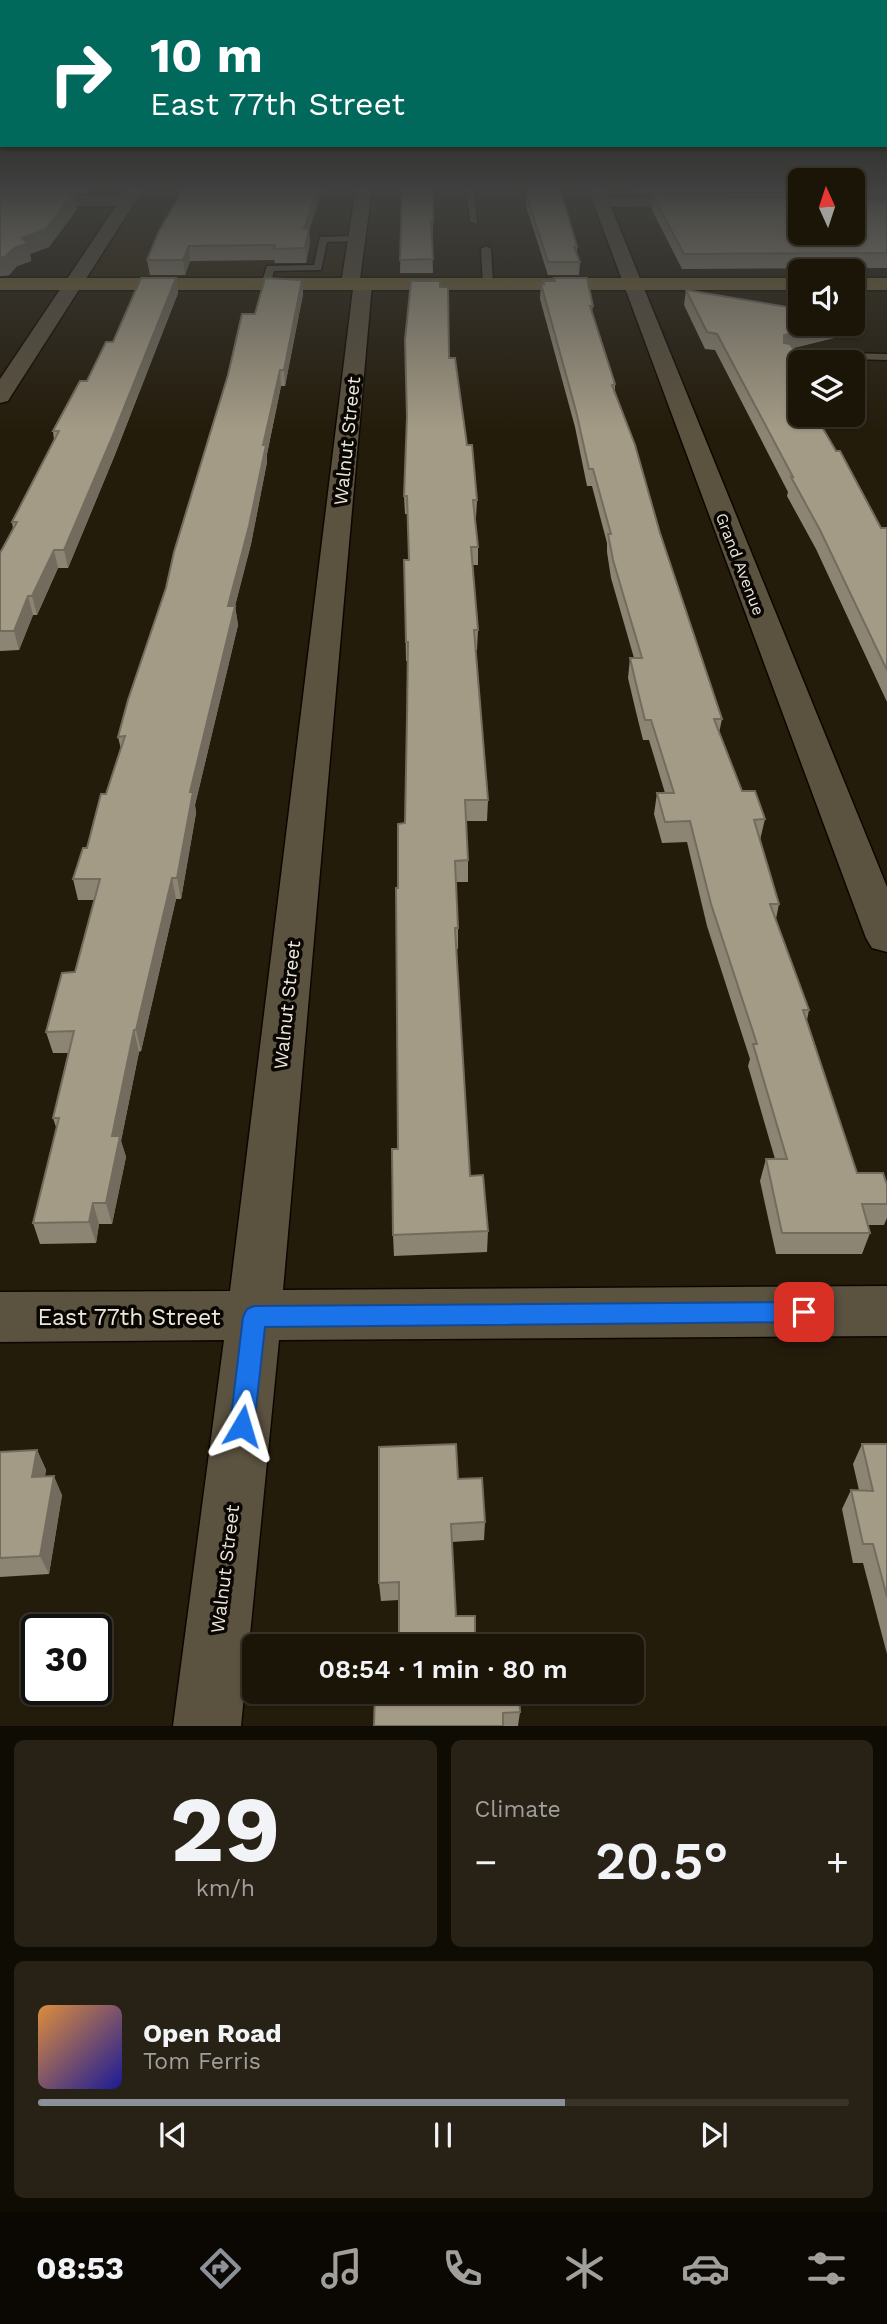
<!DOCTYPE html>
<html lang="en">
<head>
<meta charset="utf-8">
<style>
	body { margin:0; font-family:"Work Sans",sans-serif; background:#282216; color:#f1f3f6; height:100vh; display:flex; flex-direction:column; font-size:26px; white-space:nowrap }
	* { box-sizing:border-box; margin:0 }
	p { font-size:23px; color:#a09f9c }
	.icon { flex:none; width:38px; height:38px; fill:none; stroke:currentColor; stroke-width:2; stroke-linecap:round; stroke-linejoin:round }
	.map { position:relative; height:1726px; overflow:hidden }
	.sheet { display:flex; flex-direction:column; gap:14px; padding:14px; background:#0f0c04; flex:1 }
	.sheet>* { flex:none }
	.hud { position:absolute; left:0px; top:0px; width:887px; height:147px; box-shadow:0 2px 5px #0004,0 0 0 2px #393429; background:#00695c; color:#fff; overflow:hidden }
	.needle { width:46px; rotate:357deg }
	.fabs { position:absolute; left:788px; top:168px; display:grid; gap:14px }
	.fabs a { display:grid; place-items:center; width:77px; height:77px; border-radius:10px; background:#1b1508; box-shadow:0 2px 5px #0004,0 0 0 2px #393429; font-size:35px }
	.speed { position:absolute; left:21px; top:1614px; display:flex; gap:14px; font-size:35px; font-weight:700; text-align:center }
	.speed>* { display:grid; place-content:center; width:91px; height:91px; border-radius:50%; background:#1b1508; box-shadow:0 2px 5px #0004,0 0 0 2px #393429; line-height:1 }
	.speed .limit { border:4px solid #111; border-radius:10px; background:#fff; color:#111 }
	.pin { position:absolute; display:grid; place-items:center; width:60px; height:60px; color:#fff; margin:-30px; border-radius:14px; box-shadow:0 4px 10px #0006 }
	.me { position:absolute; width:77px; margin:-38px; rotate:7deg; stroke-linejoin:round; filter:drop-shadow(0 0 5px #0008) }
	.turn { display:flex; align-items:center; gap:24px; height:147px; padding:0 35px; font-size:32px }
	.turn .icon { width:91px; height:91px; stroke-width:2.5 }
	.turn b { display:block; font-size:49px; line-height:60px }
	.big { font-size:52px; font-weight:600; line-height:1.1 }
	.sheet .widget { flex:1; display:flex; flex-direction:column; justify-content:center; gap:10px; min-width:0; padding:0 24px; border-radius:10px; background:#282216 }
	.sheet .dial { align-items:center; gap:0 }
	.dial b { font-size:91px; line-height:1 }
	.song { display:flex; align-items:center; gap:21px }
	.cover { width:84px; height:84px; border-radius:10px; background:linear-gradient(135deg,hsl(30 70% 55%),hsl(240 70% 35%)) }
	.played { height:7px; border-radius:4px; background:linear-gradient(90deg,#8c9099 65%,#393429 65%) }
	.keys { display:flex; justify-content:space-around; direction:ltr }
	.heat { display:flex; justify-content:space-between; align-items:center; font-size:38px; direction:ltr }
	.sheet .tiles { flex:1; display:grid; gap:14px; grid-template-columns:1fr 1fr }
	.widget:last-child { grid-column:span 2 }
	.trip { position:absolute; left:242px; top:1634px; width:402px; height:70px; border-radius:10px; background:#1b1508; box-shadow:0 2px 5px #0004,0 0 0 2px #393429; font-weight:600; line-height:70px; text-align:center }
	.dock { display:flex; height:112px; justify-content:space-around; align-items:center; background:#0b0803; color:#a09f9c }
	.dock .icon { width:49px; height:49px }
	.dock .on { color:#8c9099 }
	.dock b { font-size:32px; color:#f1f3f6 }
	.map>svg:first-child { display:block }
</style>
</head>
<body>
<div class="map">
<svg width="887" height="1726" viewBox="0 0 887 1726">
	<rect width="100%" height="100%" fill="#241c0b"/>
	<polygon fill="#2c2108" points="247,221 242,236 347,236 341,276 335,279 88,277 124,222"/>
	<g fill="none" stroke-linecap="round" stroke-linejoin="round">
		<defs>
			<g id="service">
				<polygon points="466,188 474,188 477,224 470,222"/>
				<polygon points="357,236 360,237 360,241 327,242 321,270 274,271 270,286 261,284 267,266 314,265 320,237"/>
				<polygon points="486,246 491,249 493,284 488,287 483,284 481,249"/>
				<polygon points="787,352 887,354 887,360 783,357 783,353"/>
			</g>
			<g id="minor">
				<polygon points="128,188 144,188 11,396 8,401 0,403 0,379 116,206 0,206 0,196 123,196"/>
				<polygon points="356,188 372,188 360,279 370,280 372,284 283,1290 887,1286 887,1336 279,1340 241,1726 173,1726 224,1340 0,1342 0,1292 230,1291 353,289 343,288 341,284"/>
				<polygon points="588,188 604,188 607,197 800,199 800,209 611,207 887,887 887,952 872,948 866,938"/>
			</g>
			<g id="secondary">
				<rect x="0" y="278" width="800" height="12"/>
				<rect x="852" y="278" width="35" height="12"/>
			</g>
		</defs>
		<use href="#service" stroke="#0d0600" stroke-width="3"/>
		<use href="#minor" stroke="#0d0600" stroke-width="3"/>
		<use href="#secondary" stroke="#0d0600" stroke-width="3"/>
		<use href="#service" fill="#5b5240" fill-rule="evenodd"/>
		<use href="#minor" fill="#5b5240" fill-rule="evenodd"/>
		<use href="#secondary" fill="#766439" fill-rule="evenodd"/>
	</g>
	<g fill="#8d8573">
		<polygon points="0,188 92,188 87,193 74,193 77,209 49,247 30,254 31,261 17,266 9,275 0,276"/>
		<polygon points="183,188 323,188 309,230 310,243 306,263 275,263 274,260 190,261 185,275 150,275 147,260"/>
		<polygon points="402,188 437,188 437,190 433,190 433,234 432,234 433,273 400,273"/>
		<polygon points="527,188 560,188 577,247 577,255 580,262 579,275 548,275 526,206 526,194 528,193"/>
		<polygon points="619,188 800,188 800,197 644,195 641,191 620,190"/>
		<polygon points="852,188 887,188 887,199 854,198 855,200 887,200 887,268 682,269 652,210 653,196 800,198"/>
		<polygon points="176,278 178,293 114,457 68,568 58,568 37,615 33,615 19,650 0,651 0,553 13,529 12,522 54,440 53,431 113,342"/>
		<polygon points="554,278 593,306 592,312 615,384 615,391 660,533 722,719 719,733 742,791 765,819 760,840 779,904 776,919 809,1010 807,1020 857,1173 887,1185 887,1218 884,1225 868,1225 870,1233 862,1254 776,1254 760,1181 766,1159 775,1159 748,1066 750,1059 707,926 687,842 662,843 654,814 657,793 665,793 649,740 643,740 636,712 628,678 630,658 634,658 611,578 607,552 607,543 592,486 587,486 575,427 540,299 541,284 543,284 543,281 554,281"/>
		<polygon points="302,280 303,294 285,386 281,386 267,454 267,462 251,544 235,606 238,625 195,805 196,813 181,899 176,899 141,1051 139,1052 121,1141 126,1157 112,1224 99,1224 96,1243 40,1244 33,1223 57,1130 53,1118 68,1053 53,1053 46,1032 75,972 95,900 78,900 73,879 87,848 106,794 121,749 118,737 166,588 228,375 255,314"/>
		<polygon points="440,287 449,358 467,445 477,500 476,518 475,518 478,547 478,565 473,565 478,630 477,650 476,650 488,800 487,821 466,821 468,860 468,882 456,882 458,928 458,949 456,949 470,1176 488,1231 487,1252 394,1256 393,1235 398,1149 398,888 405,823 408,661 406,661 404,560 409,560 407,514 405,514 404,496"/>
		<polygon points="686,290 854,318 850,334 793,348 800,362 800,415 881,528 887,528 887,702 816,549 787,496 788,492 715,350 705,349 684,305"/>
		<polygon points="862,1444 887,1444 887,1654 863,1563 853,1563 842,1509 851,1490 859,1490 853,1464"/>
		<polygon points="37,1450 46,1470 45,1476 62,1495 49,1574 0,1577 0,1452"/>
		<polygon points="458,1479 485,1522 484,1540 452,1542 399,1647 399,1600 381,1601 379,1583"/>
		<polygon points="375,1692 520,1712 518,1726 374,1726"/>
	</g>
	<g fill="#736c5e">
		<polygon points="318,188 323,188 309,230 310,243 306,263 304,229"/>
		<polygon points="74,192 77,209 49,247 30,254 31,261 17,266 9,275 0,276 0,258"/>
		<polygon points="189,246 190,261 185,275 183,260"/>
		<polygon points="176,278 178,293 114,457 68,568 64,550"/>
		<polygon points="302,280 303,294 285,386 284,370"/>
		<polygon points="852,318 854,318 850,334 781,351 784,335 830,324 852,324"/>
		<polygon points="280,370 281,386 267,454 267,462 251,544 230,625 228,606"/>
		<polygon points="54,550 58,568 37,615 32,596"/>
		<polygon points="28,596 33,615 19,650 14,631"/>
		<polygon points="235,606 238,625 195,805 196,813 181,899 177,878 190,792"/>
		<polygon points="172,878 176,899 141,1051 136,1030"/>
		<polygon points="134,1030 139,1052 121,1141 126,1157 112,1224 106,1203 112,1136"/>
		<polygon points="93,1203 99,1224 96,1243 89,1222"/>
		<polygon points="37,1450 46,1470 41,1496 32,1477"/>
		<polygon points="54,1476 62,1495 49,1574 40,1556"/>
	</g>
	<g fill="#a49b86" stroke="#736c5e" stroke-width="2">
		<polygon points="184,188 318,188 304,229 309,229 305,248 274,249 275,245 189,246 183,260 147,260 159,231"/>
		<polygon points="402,188 433,188 433,221 431,221 433,259 400,260"/>
		<polygon points="530,188 560,188 577,247 574,247 580,262 548,262 526,194 530,192"/>
		<polygon points="852,189 855,200 887,200 887,253 684,254 653,196 800,198 800,233 852,233"/>
		<polygon points="0,192 74,192 46,229 22,238 28,243 14,248 5,257 0,258"/>
		<polygon points="141,278 176,278 111,440 64,550 54,550 32,596 28,596 14,631 0,631 0,553 17,522 12,522 59,431 53,431 80,381 87,381 106,342 113,342"/>
		<polygon points="265,278 302,280 284,370 280,370 263,445 266,445 249,526 228,606 235,606 190,792 193,792 177,878 172,878 136,1030 134,1030 112,1136 120,1136 106,1203 93,1203 89,1222 33,1223 59,1118 53,1118 74,1031 46,1032 62,973 75,972 100,879 73,879 83,848 87,848 101,794 106,794 125,736 118,737 128,700 166,588 174,552 228,375 242,314 255,314"/>
		<polygon points="554,278 587,278 593,306 590,306 615,384 612,385 635,445 660,533 722,719 714,719 742,791 755,791 765,819 754,820 779,904 770,904 809,1010 803,1010 857,1173 883,1173 887,1185 887,1204 862,1204 870,1233 782,1233 766,1159 787,1159 753,1044 757,1044 711,904 690,821 665,822 657,793 674,793 651,720 645,720 638,692 630,658 642,658 613,560 608,534 611,534 593,469 589,469 576,411 541,284 544,284 543,281 555,281"/>
		<polygon points="411,281 440,281 440,287 448,287 449,358 455,358 467,445 472,445 477,500 473,500 478,547 471,547 478,630 474,630 488,800 465,800 468,860 455,861 458,928 455,928 470,1176 483,1175 488,1231 393,1235 392,1149 398,1149 396,888 398,888 398,824 405,823 407,718 408,642 406,642 404,560 409,560 407,496 404,496 407,417 405,340"/>
		<polygon points="686,290 800,309 800,324 830,324 784,335 784,343 790,344 803,362 800,362 800,377 794,377 800,388 800,415 815,415 836,451 840,451 881,528 887,528 887,670 820,530 791,477 793,477 717,334 707,332"/>
		<polygon points="456,1444 458,1479 482,1478 485,1522 451,1524 456,1616 475,1616 475,1636 515,1636 516,1647 399,1647 399,1582 379,1583 379,1447"/>
		<polygon points="862,1444 887,1444 887,1597 873,1544 863,1544 851,1490 873,1491"/>
		<polygon points="37,1450 32,1477 54,1476 40,1556 0,1558 0,1452"/>
		<polygon points="375,1692 519,1692 520,1712 503,1713 503,1726 374,1726"/>
	</g>
	<linearGradient id="sky" x2="0" y2="1"><stop stop-color="#140f06"/><stop offset="0.44" stop-color="#3f403f"/><stop offset="1" stop-color="#3f403f" stop-opacity="0"/></linearGradient>
	<rect width="887" height="430" fill="url(#sky)"/>
	<polygon fill="#1a73e8" stroke="#114b97" stroke-width="2" points="804,1302 812,1305 816,1312 812,1319 804,1322 265,1327 254,1426 250,1434 242,1437 233,1434 230,1426 243,1317 247,1309 254,1306"/>
	<g text-anchor="middle" dominant-baseline="central" stroke-width="7" stroke-linejoin="round" paint-order="stroke">
		<g font-size="16" fill="#ece7dc" stroke="#0a0702">
			<text transform="translate(740 564) rotate(69)">Grand Avenue</text>
		</g>
		<g font-size="19" fill="#ece7dc" stroke="#0a0702">
			<text transform="translate(347 441) rotate(-84)">Walnut Street</text>
			<text transform="translate(287 1005) rotate(-84)">Walnut Street</text>
			<text transform="translate(225 1569) rotate(-83)">Walnut Street</text>
		</g>
		<g font-size="23" fill="#ece7dc" stroke="#0a0702">
			<text x="129" y="1317">East 77th Street</text>
		</g>
	</g>
</svg>
<div class="fabs">
<a><svg class="needle" viewBox="-14 -14 28 28"><path d="M0-13l5 13h-10z" fill="#e53935"/><path d="M0 13l5-13h-10z" fill="#a09f9c"/></svg></a>
<a><svg class="icon" aria-label="sound" viewBox="0 0 24 24"><path d="M4 9h4l5-4v14l-5-4H4zM17 9q2 3 0 6"/></svg></a>
<a><svg class="icon" aria-label="layers" viewBox="0 0 24 24"><path d="M12 4l9 5-9 5-9-5zM3 14l9 5 9-5"/></svg></a>
</div>
<div class="speed"><div class="limit">30</div></div>
<div class="pin" style="left:804px;top:1312px;background:#d93025"><svg class="icon" aria-label="arrive" viewBox="0 0 24 24"><path d="M6 21V4h12l-3 4 3 4H6"/></svg></div>
<svg class="me" style="left:242px;top:1426px" viewBox="-20 -20 40 40"><path d="M0-17L14 15 0 8-14 15z" fill="#1a73e8" stroke="#fff" stroke-width="4"/></svg>
<div class="trip">08:54 · 1 min · 80 m</div>
<div class="hud">
<div class="turn"><svg class="icon" aria-label="right" viewBox="0 0 24 24"><path d="M7 20v-9h11M14 6l5 5-5 5"/></svg><div><b>10 m</b>East 77th Street</div></div>
</div>
</div>
<section class="sheet">
<div class="tiles">
<div class="widget dial"><b>29</b><p>km/h</p></div>
<div class="widget"><p>Climate</p>
<div class="heat"><a>−</a><b class="big">20.5°</b><a>+</a></div>
</div>
<div class="widget">
<div class="song"><i class="cover"></i><div><b>Open Road</b><p>Tom Ferris</p></div></div>
<div class="played"></div>
<div class="keys"><svg class="icon" aria-label="previous" viewBox="0 0 24 24"><path d="M18 5L8 12l10 7zM5 5v14"/></svg><svg class="icon" aria-label="pause" viewBox="0 0 24 24"><path d="M8 5v14M16 5v14"/></svg><svg class="icon" aria-label="next" viewBox="0 0 24 24"><path d="M6 5l10 7-10 7zM19 5v14"/></svg></div>
</div>
</div>
</section>
<nav class="dock">
<b>08:53</b>
<svg class="icon on" aria-label="directions" viewBox="0 0 24 24"><path d="M12 3l9 9-9 9-9-9zM9 14v-3h6M13 9l2 2-2 2"/></svg>
<svg class="icon" aria-label="music" viewBox="0 0 24 24"><path d="M9 18V5l10-2v13"/><circle cx="6" cy="18" r="3"/><circle cx="16" cy="16" r="3"/></svg>
<svg class="icon" aria-label="phone" viewBox="0 0 24 24"><path d="M5 4h4l2 5-3 2q2 4 5 5l2-3 5 2v4C11 20 4 13 5 4z"/></svg>
<svg class="icon" aria-label="climate" viewBox="0 0 24 24"><path d="M12 3v18M4 7l16 10M4 17L20 7"/></svg>
<svg class="icon" aria-label="car" viewBox="0 0 24 24"><path d="M5 17H2v-5l4-1 3-4h7l3 4 3 1v5h-3M9 17h6M6 11h13"/><circle cx="7" cy="17" r="2"/><circle cx="17" cy="17" r="2"/></svg>
<svg class="icon" aria-label="filters" viewBox="0 0 24 24"><path d="M4 7h16M4 17h16"/><circle cx="9" cy="7" r="2"/><circle cx="15" cy="17" r="2"/></svg>
</nav>
</body>
</html>
